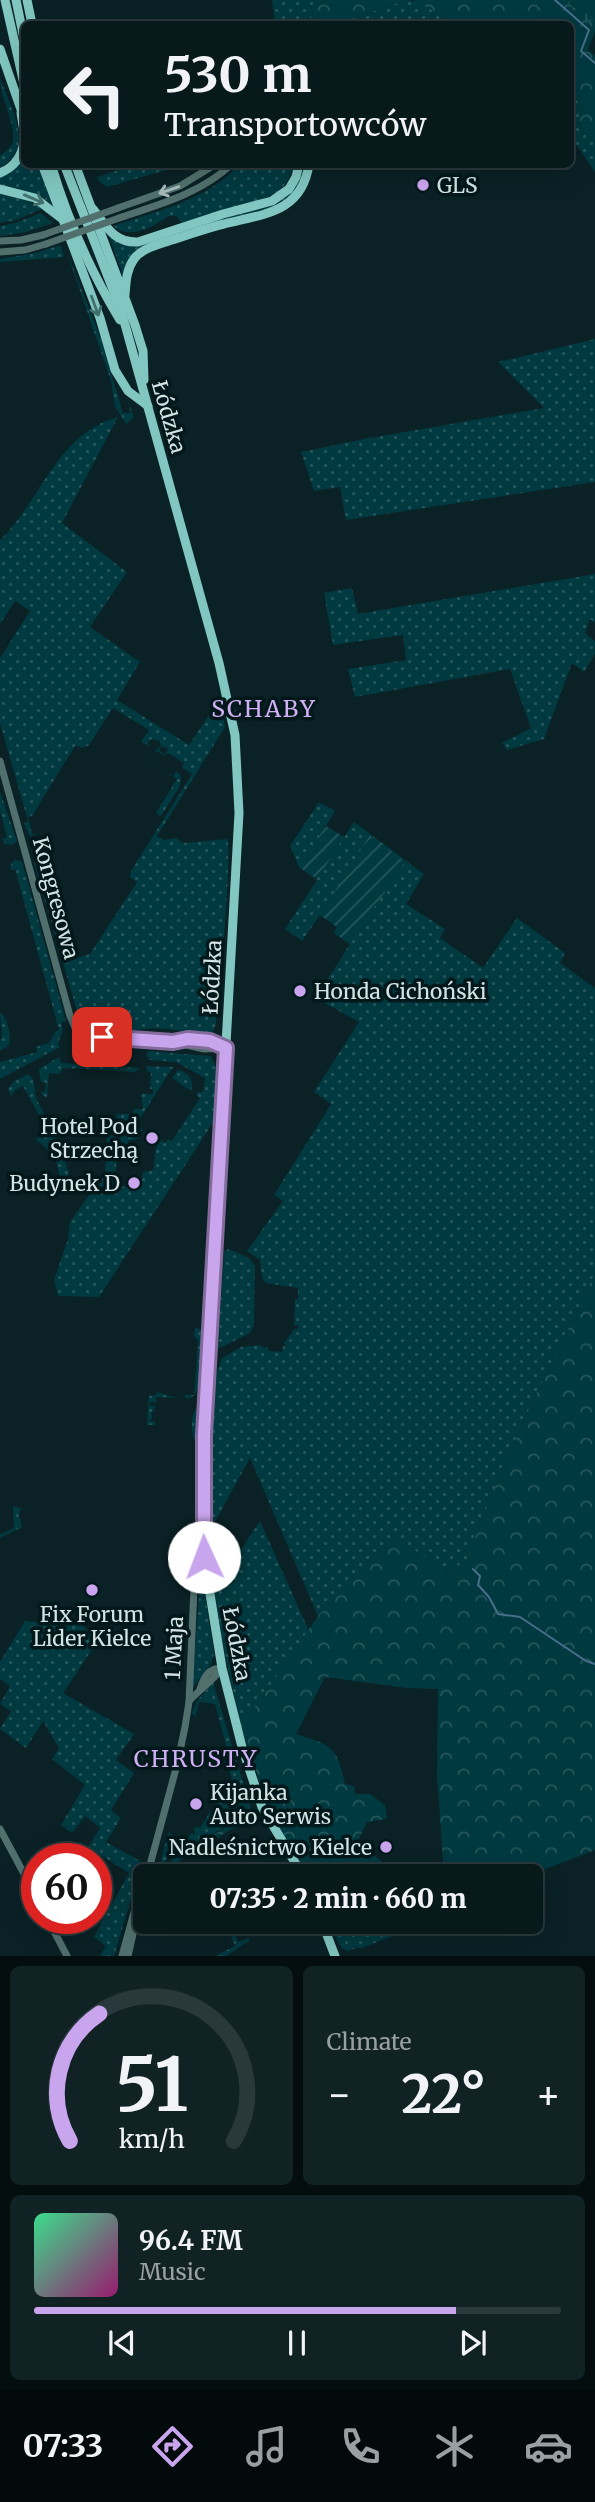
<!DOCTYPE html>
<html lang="en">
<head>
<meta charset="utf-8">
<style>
	body { margin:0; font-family:Merriweather,serif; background:#112225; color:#f1f3f6; height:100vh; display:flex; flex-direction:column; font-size:26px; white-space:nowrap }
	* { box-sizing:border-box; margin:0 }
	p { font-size:23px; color:#98a0a3 }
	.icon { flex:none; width:38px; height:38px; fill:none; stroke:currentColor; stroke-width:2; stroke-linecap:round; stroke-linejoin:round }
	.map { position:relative; height:1956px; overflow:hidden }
	.side { display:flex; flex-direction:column; gap:10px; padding:10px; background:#040e0f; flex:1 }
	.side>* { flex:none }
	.guide { position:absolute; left:21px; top:21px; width:553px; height:147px; border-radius:10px; box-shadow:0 7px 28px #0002,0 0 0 2px #29383b; background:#08191c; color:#f1f3f6; overflow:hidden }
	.speed { position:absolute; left:21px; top:1843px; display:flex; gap:14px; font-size:35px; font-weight:700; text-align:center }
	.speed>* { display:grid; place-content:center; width:91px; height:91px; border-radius:50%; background:#08191c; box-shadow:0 7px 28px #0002,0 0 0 2px #29383b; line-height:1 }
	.speed .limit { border:10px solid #d22; background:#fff; color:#111 }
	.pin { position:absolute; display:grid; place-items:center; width:60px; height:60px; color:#fff; margin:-30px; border-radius:14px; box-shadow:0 4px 10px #0006 }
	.me { position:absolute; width:77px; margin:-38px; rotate:358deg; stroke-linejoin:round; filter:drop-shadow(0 0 5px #0008) }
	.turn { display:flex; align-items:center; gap:24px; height:147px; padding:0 28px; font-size:32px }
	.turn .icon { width:91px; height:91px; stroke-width:2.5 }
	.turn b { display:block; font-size:49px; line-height:60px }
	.big { font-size:52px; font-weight:800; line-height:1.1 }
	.side .widget { flex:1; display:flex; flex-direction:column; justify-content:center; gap:10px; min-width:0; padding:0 24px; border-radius:10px; background:#112225 }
	.side .dial { align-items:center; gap:0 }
	.dial svg { height:182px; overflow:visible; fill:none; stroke:#29383b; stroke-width:7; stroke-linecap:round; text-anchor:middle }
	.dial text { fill:#f1f3f6; stroke:none }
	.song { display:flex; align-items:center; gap:21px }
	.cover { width:84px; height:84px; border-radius:10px; background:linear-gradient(135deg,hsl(150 70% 55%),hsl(320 70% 35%)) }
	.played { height:7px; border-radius:4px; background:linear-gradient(90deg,#c9a5ee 80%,#29383b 80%) }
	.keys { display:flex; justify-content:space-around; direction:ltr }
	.heat { display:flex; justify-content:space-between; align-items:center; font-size:38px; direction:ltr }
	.side .tiles { flex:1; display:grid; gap:10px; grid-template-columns:1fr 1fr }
	.widget:last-child { grid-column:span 2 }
	.trip { position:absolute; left:133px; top:1864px; width:410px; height:70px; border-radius:10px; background:#08191c; box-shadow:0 7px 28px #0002,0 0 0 2px #29383b; font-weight:800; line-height:70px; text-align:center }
	.tab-bar { display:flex; height:112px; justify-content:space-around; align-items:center; background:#030a0b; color:#98a0a3 }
	.tab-bar .icon { width:49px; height:49px }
	.tab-bar .current { color:#c9a5ee }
	.tab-bar b { font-size:32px; color:#f1f3f6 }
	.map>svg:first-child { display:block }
</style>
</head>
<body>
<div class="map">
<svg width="595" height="1956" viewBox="0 0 595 1956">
	<defs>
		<pattern id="grass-dots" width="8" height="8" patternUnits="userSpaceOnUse" patternTransform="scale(1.75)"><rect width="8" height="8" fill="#013940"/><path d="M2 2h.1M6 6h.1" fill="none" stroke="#25565b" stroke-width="1.8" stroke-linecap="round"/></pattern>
		<pattern id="forest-crowns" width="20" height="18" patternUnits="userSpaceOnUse" patternTransform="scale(1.75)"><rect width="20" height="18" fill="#013940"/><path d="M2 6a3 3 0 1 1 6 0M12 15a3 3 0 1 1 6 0" fill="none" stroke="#25565b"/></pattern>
		<pattern id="wetland-marsh" width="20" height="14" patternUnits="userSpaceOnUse" patternTransform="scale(1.75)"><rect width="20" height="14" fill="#013940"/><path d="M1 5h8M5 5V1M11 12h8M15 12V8" fill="none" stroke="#25565b"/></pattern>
		<pattern id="garden-furrows" width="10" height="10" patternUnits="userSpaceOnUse" patternTransform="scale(1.75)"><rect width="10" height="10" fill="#013940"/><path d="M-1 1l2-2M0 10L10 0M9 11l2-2" fill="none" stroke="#25565b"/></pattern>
	</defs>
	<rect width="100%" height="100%" fill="#0a2125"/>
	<g fill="url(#grass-dots)">
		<polygon points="272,0 328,0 314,5 310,24 275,24"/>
		<path d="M406 0C424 0 441 15 456 24H336Z"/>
		<path d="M0 78C10 107 37 148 0 168V156C4 152 12 148 13 140 16 126 0 96 0 78Z"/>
		<polygon points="570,89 582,108 578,125 595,144 595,172 571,137"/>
		<polygon points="24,156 24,164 38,165 53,205 40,196 0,185 0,176 16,168"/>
		<polygon points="133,165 133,164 184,165 107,187 101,183 97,177"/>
		<path d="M239 165H293C291 174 289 182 281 189 262 206 208 213 182 223L176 216H169C153 226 132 241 113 226 157 211 207 200 239 165Z"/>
		<polygon points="303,165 305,165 302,180 291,196 269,209 147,245 123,276 109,236 124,244 271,206 290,193"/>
		<path d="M0 194C23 199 41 202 56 222L42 209 16 220 0 223Z"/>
		<polygon points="41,213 53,223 26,232 0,236 0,226 15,223"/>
		<polygon points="61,245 64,257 0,262 0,259 35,253"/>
		<polygon points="65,247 101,339 123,413 131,413 126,396 134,417 126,424 115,406 111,381"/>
		<polygon points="595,339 595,482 346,520 340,487 314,491 301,452 364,439 544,408 498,362"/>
		<path d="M118 417 62 523 127 572 90 627 140 662 117 700 189 745 219 700 225 727 157 836 164 840 176 838 183 843 228 839C230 901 220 962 216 1024L214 1030 208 1036C188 1032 166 1027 146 1029 125 1031 98 1035 80 1021L34 863 37 857H42L40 859 69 960 90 954 137 882 130 877 131 871 192 774 182 768 184 763 168 753 164 757 168 749 162 746 159 750 164 754 163 755 154 750 158 749 161 745 159 741 151 739 148 743 150 747 141 742 149 730 113 708 89 745 83 748 75 746 32 816 28 817 32 834H36L30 837 24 824 28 821 0 723V658L30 611 15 601 0 624V540C41 501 57 433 118 417Z"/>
		<polygon points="595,574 595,623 590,619 585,633 595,641 595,654 584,672 572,663 544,739 507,750 502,743 531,728 510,669 355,697 348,669 406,660 403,635 333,645 324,593 352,588 358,614"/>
		<polygon points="136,753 173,776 176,771 181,776 180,786 161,816 156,813 177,779"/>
		<polygon points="0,792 17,841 12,845 5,844 2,839 7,837 0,811"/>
		<polygon points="319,802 335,811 326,826 344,837 354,822 424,874 406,904 445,929 440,938 483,968 517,918 565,953 560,963 595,988 595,1273 510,1449 466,1561 446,1573 396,1537 318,1616 250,1458 212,1527 211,1479 215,1377 222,1358 241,1347 261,1345 264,1348 267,1346 269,1351 282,1352 283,1346 286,1346 284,1343 294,1329 297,1329 299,1327 298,1325 294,1326 295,1299 298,1299 298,1288 266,1283 262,1278 260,1260 247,1251 283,1201 274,1195 331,1104 314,1092 359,1022 316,998 350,944 334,933 337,927 320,915 302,941 285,929 317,880 299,867 290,846"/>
		<polygon points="15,860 22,861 66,1021 61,1023 63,1030 58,1043 60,1047 0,1079 0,1062 37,1052 36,1047 49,1043 55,1032 59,1030 15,869 11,870 11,864"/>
		<path d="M0 1012C8 1019 11 1035 9 1045L0 1051V1039L2 1038Z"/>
		<polygon points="148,1051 211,1056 216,1067 214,1121 99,1297 58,1296 54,1280 68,1239 70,1222 105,1172 107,1136 111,1135 116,1129 117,1114 133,1114 134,1109 143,1109 141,1094 153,1094 153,1089 150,1089 151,1073 147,1071 146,1066 173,1067 133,1129 136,1131 143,1128 137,1139 128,1141 126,1156 117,1158 114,1185 128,1187 135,1191 137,1188 141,1188 143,1172 153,1170 156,1148 161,1140 165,1143 168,1139 172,1141 200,1098 196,1095 198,1092 203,1092 205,1078 176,1062 150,1060 147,1056"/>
		<polygon points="59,1057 61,1063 140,1068 135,1072 63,1068 60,1074 49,1073 47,1097 43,1096 41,1092 45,1092 46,1083 41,1082 39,1069"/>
		<path d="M178 1070C188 1072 195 1080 191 1091L172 1078Z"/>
		<path d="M29 1074C37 1082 33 1091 37 1100 48 1123 71 1161 69 1184L59 1183C61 1164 51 1150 36 1140L43 1131 44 1124 23 1086 15 1090 11 1096 8 1089 14 1081Z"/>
		<polygon points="228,1249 249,1258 255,1266 254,1325 250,1333 218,1349 224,1252"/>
		<polygon points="195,1327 204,1331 203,1373 195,1395 187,1399 183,1395 194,1395 198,1340 194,1336"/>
		<polygon points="157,1392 177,1398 157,1397 156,1402 150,1402 150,1406 156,1406 153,1410 156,1411 151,1412 152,1419 149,1421 154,1422 155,1419 155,1425 147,1425 149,1396 156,1395"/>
		<path d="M202 1401 200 1442 197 1445C189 1433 190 1410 202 1401Z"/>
		<polygon points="13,1507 21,1508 19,1515 22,1527 0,1538 0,1534 14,1528"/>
		<polygon points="260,1521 309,1631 241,1727 225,1655 214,1589"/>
		<polygon points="201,1569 214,1654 211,1664 192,1689"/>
		<polygon points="25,1621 82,1625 87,1630 97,1632 98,1629 97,1642 63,1693 134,1734 116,1760 134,1773 111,1810 121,1818 106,1842 142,1862 114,1956 100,1956 106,1946 94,1937 129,1873 88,1847 100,1828 85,1816 72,1833 61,1825 85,1785 52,1759 59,1748 43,1721 26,1748 0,1729 11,1711 0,1704 10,1686 0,1679 0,1662"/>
		<path d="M213 1682 256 1826 253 1828 248 1815C223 1826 200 1844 174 1855L186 1843 191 1833 195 1835 194 1827 200 1828 232 1778 229 1769 223 1765 229 1756 215 1704 199 1702 195 1719 194 1714H191L197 1701Z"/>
		<polygon points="169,1830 170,1834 182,1839 158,1871"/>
		<path d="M316 1864C347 1874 400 1870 432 1866L433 1876H308Z"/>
		<polygon points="232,1922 237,1922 238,1926 233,1929 238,1942 249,1938 249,1941 226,1956 215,1956 235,1946 226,1924"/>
		<polygon points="328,1922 427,1922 360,1949 359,1947 348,1951 341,1948"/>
	</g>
	<g fill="url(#forest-crowns)">
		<polygon points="328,0 406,0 336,24 311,24 314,5"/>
		<polygon points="414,0 595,0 595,31 588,49 595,56 595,144 578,125 582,108 571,89 570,24 456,24"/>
		<path d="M595 1273V1850L527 1876H444L437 1775 438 1689 406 1688 325 1677 296 1734C331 1745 337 1746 345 1784L354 1786 355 1794H370L385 1805 387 1819 367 1822 357 1843 392 1869H332L316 1864 308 1875 272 1819 241 1727 318 1616 396 1537 446 1573 466 1561 510 1449Z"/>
		<path d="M246 1814 251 1822 238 1825 173 1865 170 1862C175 1854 186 1849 194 1841 213 1840 227 1824 244 1817Z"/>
	</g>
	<polygon fill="url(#wetland-marsh)" points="566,0 579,0 590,11 593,21 587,22"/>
	<g fill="url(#garden-furrows)">
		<polygon points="326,826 344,837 317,879 299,867"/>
		<polygon points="370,835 405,862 350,944 334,933 337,927 320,915"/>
	</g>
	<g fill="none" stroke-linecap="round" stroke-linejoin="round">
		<g stroke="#486e89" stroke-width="2">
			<polyline points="555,0 589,30 581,51 595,63"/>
			<polyline points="473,1569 480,1576 478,1585 489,1597 498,1614 520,1617 586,1661 595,1664"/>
		</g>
		<g stroke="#51706d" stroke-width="7">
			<polyline points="118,208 180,186 216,164"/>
			<path d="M122 217C161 204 201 193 232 164"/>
			<polyline points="0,241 21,240 43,235"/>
			<polyline points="0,252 25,250 46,244"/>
			<polyline points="0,761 70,1016 81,1042 90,1038 102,1037 173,1042 204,1049 226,1048"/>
			<path d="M173 1042C191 1038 206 1039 223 1047"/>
			<path d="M200 1689C204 1677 208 1668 222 1668"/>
			<path d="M189 1701C200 1689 213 1681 222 1668"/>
			<polyline points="0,1829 37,1898"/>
			<polyline points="147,1876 177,1765 185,1727 189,1702 195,1565 204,1557"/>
			<polyline points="47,1918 67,1956"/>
			<polyline points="122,1956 136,1905 140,1899"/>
			<polyline points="128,1956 145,1882"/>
		</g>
		<g stroke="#81c6c0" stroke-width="9">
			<polyline points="5,0 24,84"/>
			<polyline points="16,0 24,39"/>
			<polyline points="27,0 32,24"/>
			<polyline points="0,49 24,118"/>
			<polyline points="21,113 24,132"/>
			<polyline points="42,164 100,318 115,370 128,391 148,406"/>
			<path d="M51 164C67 218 91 272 120 320"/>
			<polyline points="64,164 121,310 219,663 235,735 239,813 204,1435 204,1557 222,1668 242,1747 262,1807 303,1876"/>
			<polyline points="75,164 135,325 143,351 144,380"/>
			<path d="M0 173C15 167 22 156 24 141"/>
			<polyline points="0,189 35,198 61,218"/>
			<path d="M93 209C106 226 114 243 138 242L223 214 272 201 289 189 296 177 299 164"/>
			<path d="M125 295C126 283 126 270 134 259 142 248 159 244 172 240 189 235 206 228 224 224 263 214 302 213 309 164"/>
			<polyline points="322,1922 335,1956"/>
		</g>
		<g stroke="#51706d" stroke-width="7">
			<polyline points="43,235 118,208"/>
			<polyline points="46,244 122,217"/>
		</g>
	</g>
	<defs><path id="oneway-shaft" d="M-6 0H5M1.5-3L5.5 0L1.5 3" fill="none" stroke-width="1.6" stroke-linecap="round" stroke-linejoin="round" transform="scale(1.75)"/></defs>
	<use stroke="#a7bbbb" href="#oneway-shaft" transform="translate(169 190) rotate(161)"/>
	<g stroke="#426f6e">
		<use href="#oneway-shaft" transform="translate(34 199) rotate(23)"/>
		<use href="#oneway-shaft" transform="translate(95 306) rotate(70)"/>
	</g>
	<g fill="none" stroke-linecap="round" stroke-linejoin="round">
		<defs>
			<polyline id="route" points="102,1037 173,1042 188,1039 210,1041 226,1048 204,1435 204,1557"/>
		</defs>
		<use href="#route" stroke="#836b9b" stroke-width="18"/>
		<use href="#route" stroke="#c9a5ee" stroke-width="12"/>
	</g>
	<g fill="#c9a5ee" stroke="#02181b" stroke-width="2.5">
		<circle cx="423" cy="185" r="7"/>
		<circle cx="300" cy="991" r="7"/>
		<circle cx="152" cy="1138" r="7"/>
		<circle cx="134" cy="1183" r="7"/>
		<circle cx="92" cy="1590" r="7"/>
		<circle cx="196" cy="1804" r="7"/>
		<circle cx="386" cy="1847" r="7"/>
	</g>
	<g text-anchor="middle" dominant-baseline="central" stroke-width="7" stroke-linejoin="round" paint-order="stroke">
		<g font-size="21" fill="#d5e3e5" stroke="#02181b" text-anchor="start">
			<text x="437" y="185">GLS</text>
			<text x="314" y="991">Honda Cichoński</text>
			<text x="138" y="1126" text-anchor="end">Hotel Pod<tspan x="138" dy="24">Strzechą</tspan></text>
			<text x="120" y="1183" text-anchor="end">Budynek D</text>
			<text x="92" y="1614" text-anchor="middle">Fix Forum<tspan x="92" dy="24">Lider Kielce</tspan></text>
			<text x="210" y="1792">Kijanka<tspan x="210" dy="24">Auto Serwis</tspan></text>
			<text x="372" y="1847" text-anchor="end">Nadleśnictwo Kielce</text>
		</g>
		<g font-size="21" fill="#d5e3e5" stroke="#02181b">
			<text transform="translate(169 417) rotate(74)">Łódzka</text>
			<text transform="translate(56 898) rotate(75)">Kongresowa</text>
			<text transform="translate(212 977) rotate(-87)">Łódzka</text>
			<text transform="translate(237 1644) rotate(79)">Łódzka</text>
			<text transform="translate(174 1648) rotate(-87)">1 Maja</text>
		</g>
		<g font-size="23" letter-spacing="2" fill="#d0aff3" stroke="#02181b">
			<text x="264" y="708">SCHABY</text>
			<text x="196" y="1758">CHRUSTY</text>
		</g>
	</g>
</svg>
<div class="speed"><div class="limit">60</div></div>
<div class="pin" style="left:102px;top:1037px;background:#d93025"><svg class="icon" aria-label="arrive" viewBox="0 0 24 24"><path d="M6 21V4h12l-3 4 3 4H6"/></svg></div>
<svg class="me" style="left:204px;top:1557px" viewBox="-20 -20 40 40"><circle r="19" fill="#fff"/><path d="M0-13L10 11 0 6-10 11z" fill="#c9a5ee"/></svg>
<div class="trip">07:35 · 2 min · 660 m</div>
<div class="guide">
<div class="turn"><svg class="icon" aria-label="left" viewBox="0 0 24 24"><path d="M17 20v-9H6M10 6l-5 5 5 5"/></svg><div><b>530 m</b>Transportowców</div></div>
</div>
</div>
<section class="side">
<div class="tiles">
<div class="widget dial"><svg viewBox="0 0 100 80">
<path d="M14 69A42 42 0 1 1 86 69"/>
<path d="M14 69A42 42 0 0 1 27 13" stroke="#c9a5ee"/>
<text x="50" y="56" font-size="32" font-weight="700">51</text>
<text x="50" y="72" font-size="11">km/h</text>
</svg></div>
<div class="widget"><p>Climate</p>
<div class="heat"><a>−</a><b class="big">22°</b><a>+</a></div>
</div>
<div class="widget">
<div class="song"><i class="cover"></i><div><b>96.4 FM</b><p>Music</p></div></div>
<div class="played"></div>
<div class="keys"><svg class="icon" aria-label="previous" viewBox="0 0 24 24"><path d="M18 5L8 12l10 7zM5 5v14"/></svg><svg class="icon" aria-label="pause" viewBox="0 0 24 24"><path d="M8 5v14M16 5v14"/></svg><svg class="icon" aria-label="next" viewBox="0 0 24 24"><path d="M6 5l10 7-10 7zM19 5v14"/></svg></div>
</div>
</div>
</section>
<nav class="tab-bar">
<b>07:33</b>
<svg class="icon current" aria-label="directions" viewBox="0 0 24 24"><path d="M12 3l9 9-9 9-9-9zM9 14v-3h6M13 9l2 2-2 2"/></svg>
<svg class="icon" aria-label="music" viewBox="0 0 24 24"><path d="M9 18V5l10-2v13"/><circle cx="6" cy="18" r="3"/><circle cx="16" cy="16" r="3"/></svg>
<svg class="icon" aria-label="phone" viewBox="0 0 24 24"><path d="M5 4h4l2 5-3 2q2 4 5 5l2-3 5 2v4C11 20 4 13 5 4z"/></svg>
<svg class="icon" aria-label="climate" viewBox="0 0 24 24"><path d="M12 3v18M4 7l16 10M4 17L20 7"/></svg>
<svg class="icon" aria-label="car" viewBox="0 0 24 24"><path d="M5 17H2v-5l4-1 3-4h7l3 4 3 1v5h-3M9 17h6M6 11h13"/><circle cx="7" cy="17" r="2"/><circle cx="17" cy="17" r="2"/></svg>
</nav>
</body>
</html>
